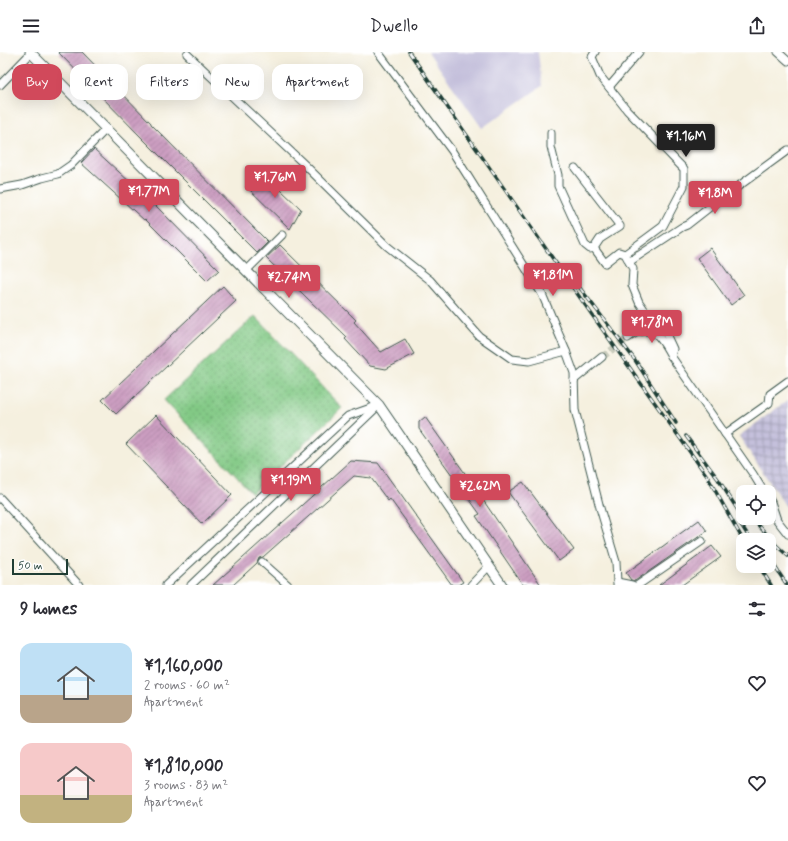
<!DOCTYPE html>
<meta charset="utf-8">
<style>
body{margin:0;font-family:Mynerve,sans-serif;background:#f2f2f3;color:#2b2b33;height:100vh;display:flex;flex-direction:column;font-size:15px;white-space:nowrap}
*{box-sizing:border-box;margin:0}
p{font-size:13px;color:#7c7c81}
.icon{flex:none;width:22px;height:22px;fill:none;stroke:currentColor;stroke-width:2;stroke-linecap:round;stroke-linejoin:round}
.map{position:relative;height:533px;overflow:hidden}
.panel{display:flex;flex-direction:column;background:#fff;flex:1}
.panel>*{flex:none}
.hud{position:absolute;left:12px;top:12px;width:400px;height:36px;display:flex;gap:8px}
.fabs{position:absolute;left:736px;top:433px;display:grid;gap:8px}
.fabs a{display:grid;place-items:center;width:40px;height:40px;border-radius:8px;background:#fff;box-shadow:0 4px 16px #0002;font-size:20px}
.scale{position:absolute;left:12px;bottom:10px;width:56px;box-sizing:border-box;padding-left:4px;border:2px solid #1f3d34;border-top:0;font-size:11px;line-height:14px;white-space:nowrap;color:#1f3d34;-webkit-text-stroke:3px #fff;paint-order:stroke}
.price{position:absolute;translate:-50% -34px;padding:0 9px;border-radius:4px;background:#d1495b;color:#fff;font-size:13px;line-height:26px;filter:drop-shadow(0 1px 2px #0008)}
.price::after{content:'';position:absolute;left:50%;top:24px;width:12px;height:9px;margin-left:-6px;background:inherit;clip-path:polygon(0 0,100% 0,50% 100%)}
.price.selected{background:#222;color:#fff}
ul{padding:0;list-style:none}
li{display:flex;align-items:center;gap:12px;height:100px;padding:0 20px}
li span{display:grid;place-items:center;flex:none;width:112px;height:80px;border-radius:12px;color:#555}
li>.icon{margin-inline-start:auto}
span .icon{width:48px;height:48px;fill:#fffc;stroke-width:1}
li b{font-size:17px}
h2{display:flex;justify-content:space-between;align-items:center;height:48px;padding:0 20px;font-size:17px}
.tag{padding:0 14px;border-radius:12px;background:#fff;box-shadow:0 4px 16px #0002;font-size:14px;line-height:36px}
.tag.selected{background:#d1495b;color:#fff}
header{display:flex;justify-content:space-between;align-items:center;height:52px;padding:0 20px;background:#fff;font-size:18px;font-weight:600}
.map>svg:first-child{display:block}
.industrial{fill:url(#industrial-grid)}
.railway{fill:#c4c0db}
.park{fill:url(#park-dots);stroke:#50835c}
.building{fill:url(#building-hatch)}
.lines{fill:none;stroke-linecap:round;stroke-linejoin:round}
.minor-tunnel{stroke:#caccbd;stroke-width:7;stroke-dasharray:7 3.5;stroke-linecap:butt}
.minor-casing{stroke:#3f584e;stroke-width:9}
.major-casing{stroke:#3f584e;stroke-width:11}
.minor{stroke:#fff;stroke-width:7}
.major{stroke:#fff;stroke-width:9}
.rail-casing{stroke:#1f3d34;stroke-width:3.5}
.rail{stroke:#fff;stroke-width:2;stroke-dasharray:6;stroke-linecap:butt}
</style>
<header><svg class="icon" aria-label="menu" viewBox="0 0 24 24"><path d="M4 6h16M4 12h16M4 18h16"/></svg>Dwello<svg class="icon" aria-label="share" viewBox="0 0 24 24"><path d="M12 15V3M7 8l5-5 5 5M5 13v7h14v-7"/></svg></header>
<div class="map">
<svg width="788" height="533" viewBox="0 0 788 533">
<defs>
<pattern id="industrial-grid" width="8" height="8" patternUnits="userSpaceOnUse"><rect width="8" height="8" fill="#c4c0db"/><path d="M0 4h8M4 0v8" fill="none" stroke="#9f9db2"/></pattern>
<pattern id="park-dots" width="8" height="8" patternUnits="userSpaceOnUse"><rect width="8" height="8" fill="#82c985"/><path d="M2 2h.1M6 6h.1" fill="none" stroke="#6aa46e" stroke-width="1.8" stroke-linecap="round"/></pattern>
<pattern id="building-hatch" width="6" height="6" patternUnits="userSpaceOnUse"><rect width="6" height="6" fill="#cc9ec1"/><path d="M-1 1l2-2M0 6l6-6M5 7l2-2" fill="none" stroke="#a5829e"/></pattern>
</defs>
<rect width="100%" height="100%" fill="#fff"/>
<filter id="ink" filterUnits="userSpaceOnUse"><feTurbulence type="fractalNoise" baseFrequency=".025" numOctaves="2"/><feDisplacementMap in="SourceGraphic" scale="8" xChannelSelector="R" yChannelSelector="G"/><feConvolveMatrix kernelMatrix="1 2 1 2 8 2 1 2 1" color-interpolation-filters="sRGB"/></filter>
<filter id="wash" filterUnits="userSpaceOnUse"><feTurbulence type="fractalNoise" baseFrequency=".012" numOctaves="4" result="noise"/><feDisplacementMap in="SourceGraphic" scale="16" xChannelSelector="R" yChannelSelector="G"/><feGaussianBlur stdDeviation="0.9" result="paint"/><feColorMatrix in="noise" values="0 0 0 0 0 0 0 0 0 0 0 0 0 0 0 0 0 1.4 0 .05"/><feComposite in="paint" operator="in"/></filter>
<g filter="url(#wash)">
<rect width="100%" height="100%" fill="#f5f0df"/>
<polygon class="industrial" points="788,348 788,458 739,384"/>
<polygon class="railway" points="428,0 538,0 542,34 482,76"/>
<polygon class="park" points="255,264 342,356 252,441 164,348"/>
<g id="blocks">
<g class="building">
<polygon points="58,0 82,0 151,71 151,72 268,190 257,201 139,83"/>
<polygon points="94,97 156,154 219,218 207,229 145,167 144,168 81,111"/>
<polygon points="261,119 301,157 290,177 246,134"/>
<polygon points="280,193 356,268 354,270 381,300 405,287 414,302 386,317 370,314 345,287 347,285 266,206"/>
<polygon points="710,196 744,243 731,253 697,206"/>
<polygon points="223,234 236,249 116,362 102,348"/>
<polygon points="156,363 232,443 202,472 126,392"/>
<polygon points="425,365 484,448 483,448 541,533 523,533 476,464 480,462 419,377 419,370"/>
<polygon points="351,409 378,411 463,530 458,533 452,533 390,447 388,449 371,426 354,424 263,505 259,506 257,511 233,533 213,533"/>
<polygon points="523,430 574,498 559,509 508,440"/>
<polygon points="699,468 707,479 635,529 631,528 626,521"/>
<polygon points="712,494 721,505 682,533 659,533"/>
</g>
</g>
</g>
<g filter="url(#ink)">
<use href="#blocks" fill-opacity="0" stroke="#3f584e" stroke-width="1"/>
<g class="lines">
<polyline class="minor-tunnel" points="602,305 628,286"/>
<defs>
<g id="minor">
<polyline points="378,0 452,99 542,242 566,299 574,321 575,358 600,456 616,510 617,530 617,533"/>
<polyline points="595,0 592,5 600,24 627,58 684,117 684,134 663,174 625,202"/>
<polyline points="778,0 788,9"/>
<polyline points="187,2 305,113 387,194 430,228 479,284 512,307 529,309 566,299"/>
<polyline points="0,33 31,1"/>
<polyline points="609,35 639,0"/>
<polyline points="551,81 551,95 558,123 558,134 585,193 590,197 594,196"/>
<polyline points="575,116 620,174 600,187 594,196 605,211 619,200 625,202 633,217 632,233 639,250 655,273 666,282 673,297 671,304 753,422 764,440"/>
<polyline points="0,137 22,133 42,126 58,122 71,113 106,77"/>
<polyline points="629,210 682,175 687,173 710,155 788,98"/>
<polyline points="246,219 282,183"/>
<path d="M628 286C637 279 650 275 659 285 664 291 668 298 671 304"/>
<polyline points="574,328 602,305"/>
<polyline points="725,382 769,351 770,342 788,329"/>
<polyline points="0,446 79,533"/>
<polyline points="769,447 771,450 777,468 788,482"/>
<polyline points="262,510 288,533"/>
<polyline points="617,530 632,533"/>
<polyline points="166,533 348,364 379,353"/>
<polyline points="191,533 377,355"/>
<polyline points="471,533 489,514"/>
<polyline points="638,533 702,489"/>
</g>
<polyline id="major" points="30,0 379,353 502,533"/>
</defs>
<use href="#minor" class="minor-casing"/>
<use href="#major" class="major-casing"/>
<use href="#minor" class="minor"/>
<use href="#major" class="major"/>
<defs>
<g id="rail">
<polyline points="409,0 590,260 707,424 743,488"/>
<polyline points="580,236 635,308 676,371"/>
<polyline points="686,384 718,427 743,466"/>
<polyline points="752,466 776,493 788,504"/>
<polyline points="740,471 751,488"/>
<polyline points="769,506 787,533"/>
<polyline points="759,514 771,533"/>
</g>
</defs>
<use href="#rail" class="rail-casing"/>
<use href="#rail" class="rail"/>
</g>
</g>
</svg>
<div class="fabs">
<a><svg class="icon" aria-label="locate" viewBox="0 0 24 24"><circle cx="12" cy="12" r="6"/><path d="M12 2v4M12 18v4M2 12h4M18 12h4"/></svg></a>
<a><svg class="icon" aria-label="layers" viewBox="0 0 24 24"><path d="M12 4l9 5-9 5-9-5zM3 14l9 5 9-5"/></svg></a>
</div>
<div class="scale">50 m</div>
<b class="price selected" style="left:686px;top:106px">¥1.16M</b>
<b class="price" style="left:275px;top:147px">¥1.76M</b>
<b class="price" style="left:149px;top:161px">¥1.77M</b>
<b class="price" style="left:715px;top:163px">¥1.8M</b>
<b class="price" style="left:553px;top:245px">¥1.81M</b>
<b class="price" style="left:289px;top:247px">¥2.74M</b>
<b class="price" style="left:652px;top:292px">¥1.78M</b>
<b class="price" style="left:291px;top:450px">¥1.19M</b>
<b class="price" style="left:480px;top:456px">¥2.62M</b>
<div class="hud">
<a class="tag selected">Buy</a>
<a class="tag">Rent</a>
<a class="tag">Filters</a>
<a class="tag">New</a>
<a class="tag">Apartment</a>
</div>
</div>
<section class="panel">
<h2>9 homes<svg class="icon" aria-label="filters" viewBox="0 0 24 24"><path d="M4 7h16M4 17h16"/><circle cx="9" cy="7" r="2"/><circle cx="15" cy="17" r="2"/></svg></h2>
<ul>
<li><span style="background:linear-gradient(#bfe0f5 65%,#b9a48a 0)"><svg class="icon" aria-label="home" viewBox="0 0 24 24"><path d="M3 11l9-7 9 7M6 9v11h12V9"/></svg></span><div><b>¥1,160,000</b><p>2 rooms · 60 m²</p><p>Apartment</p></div><svg class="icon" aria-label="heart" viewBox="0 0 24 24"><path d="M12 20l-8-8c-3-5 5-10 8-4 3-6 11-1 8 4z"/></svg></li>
<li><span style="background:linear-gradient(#f6c9c9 65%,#c2b280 0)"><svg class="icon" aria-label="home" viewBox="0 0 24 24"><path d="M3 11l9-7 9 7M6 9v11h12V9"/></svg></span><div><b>¥1,810,000</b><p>3 rooms · 83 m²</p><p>Apartment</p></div><svg class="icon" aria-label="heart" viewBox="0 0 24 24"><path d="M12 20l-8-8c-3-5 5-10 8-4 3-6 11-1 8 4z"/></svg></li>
</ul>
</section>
